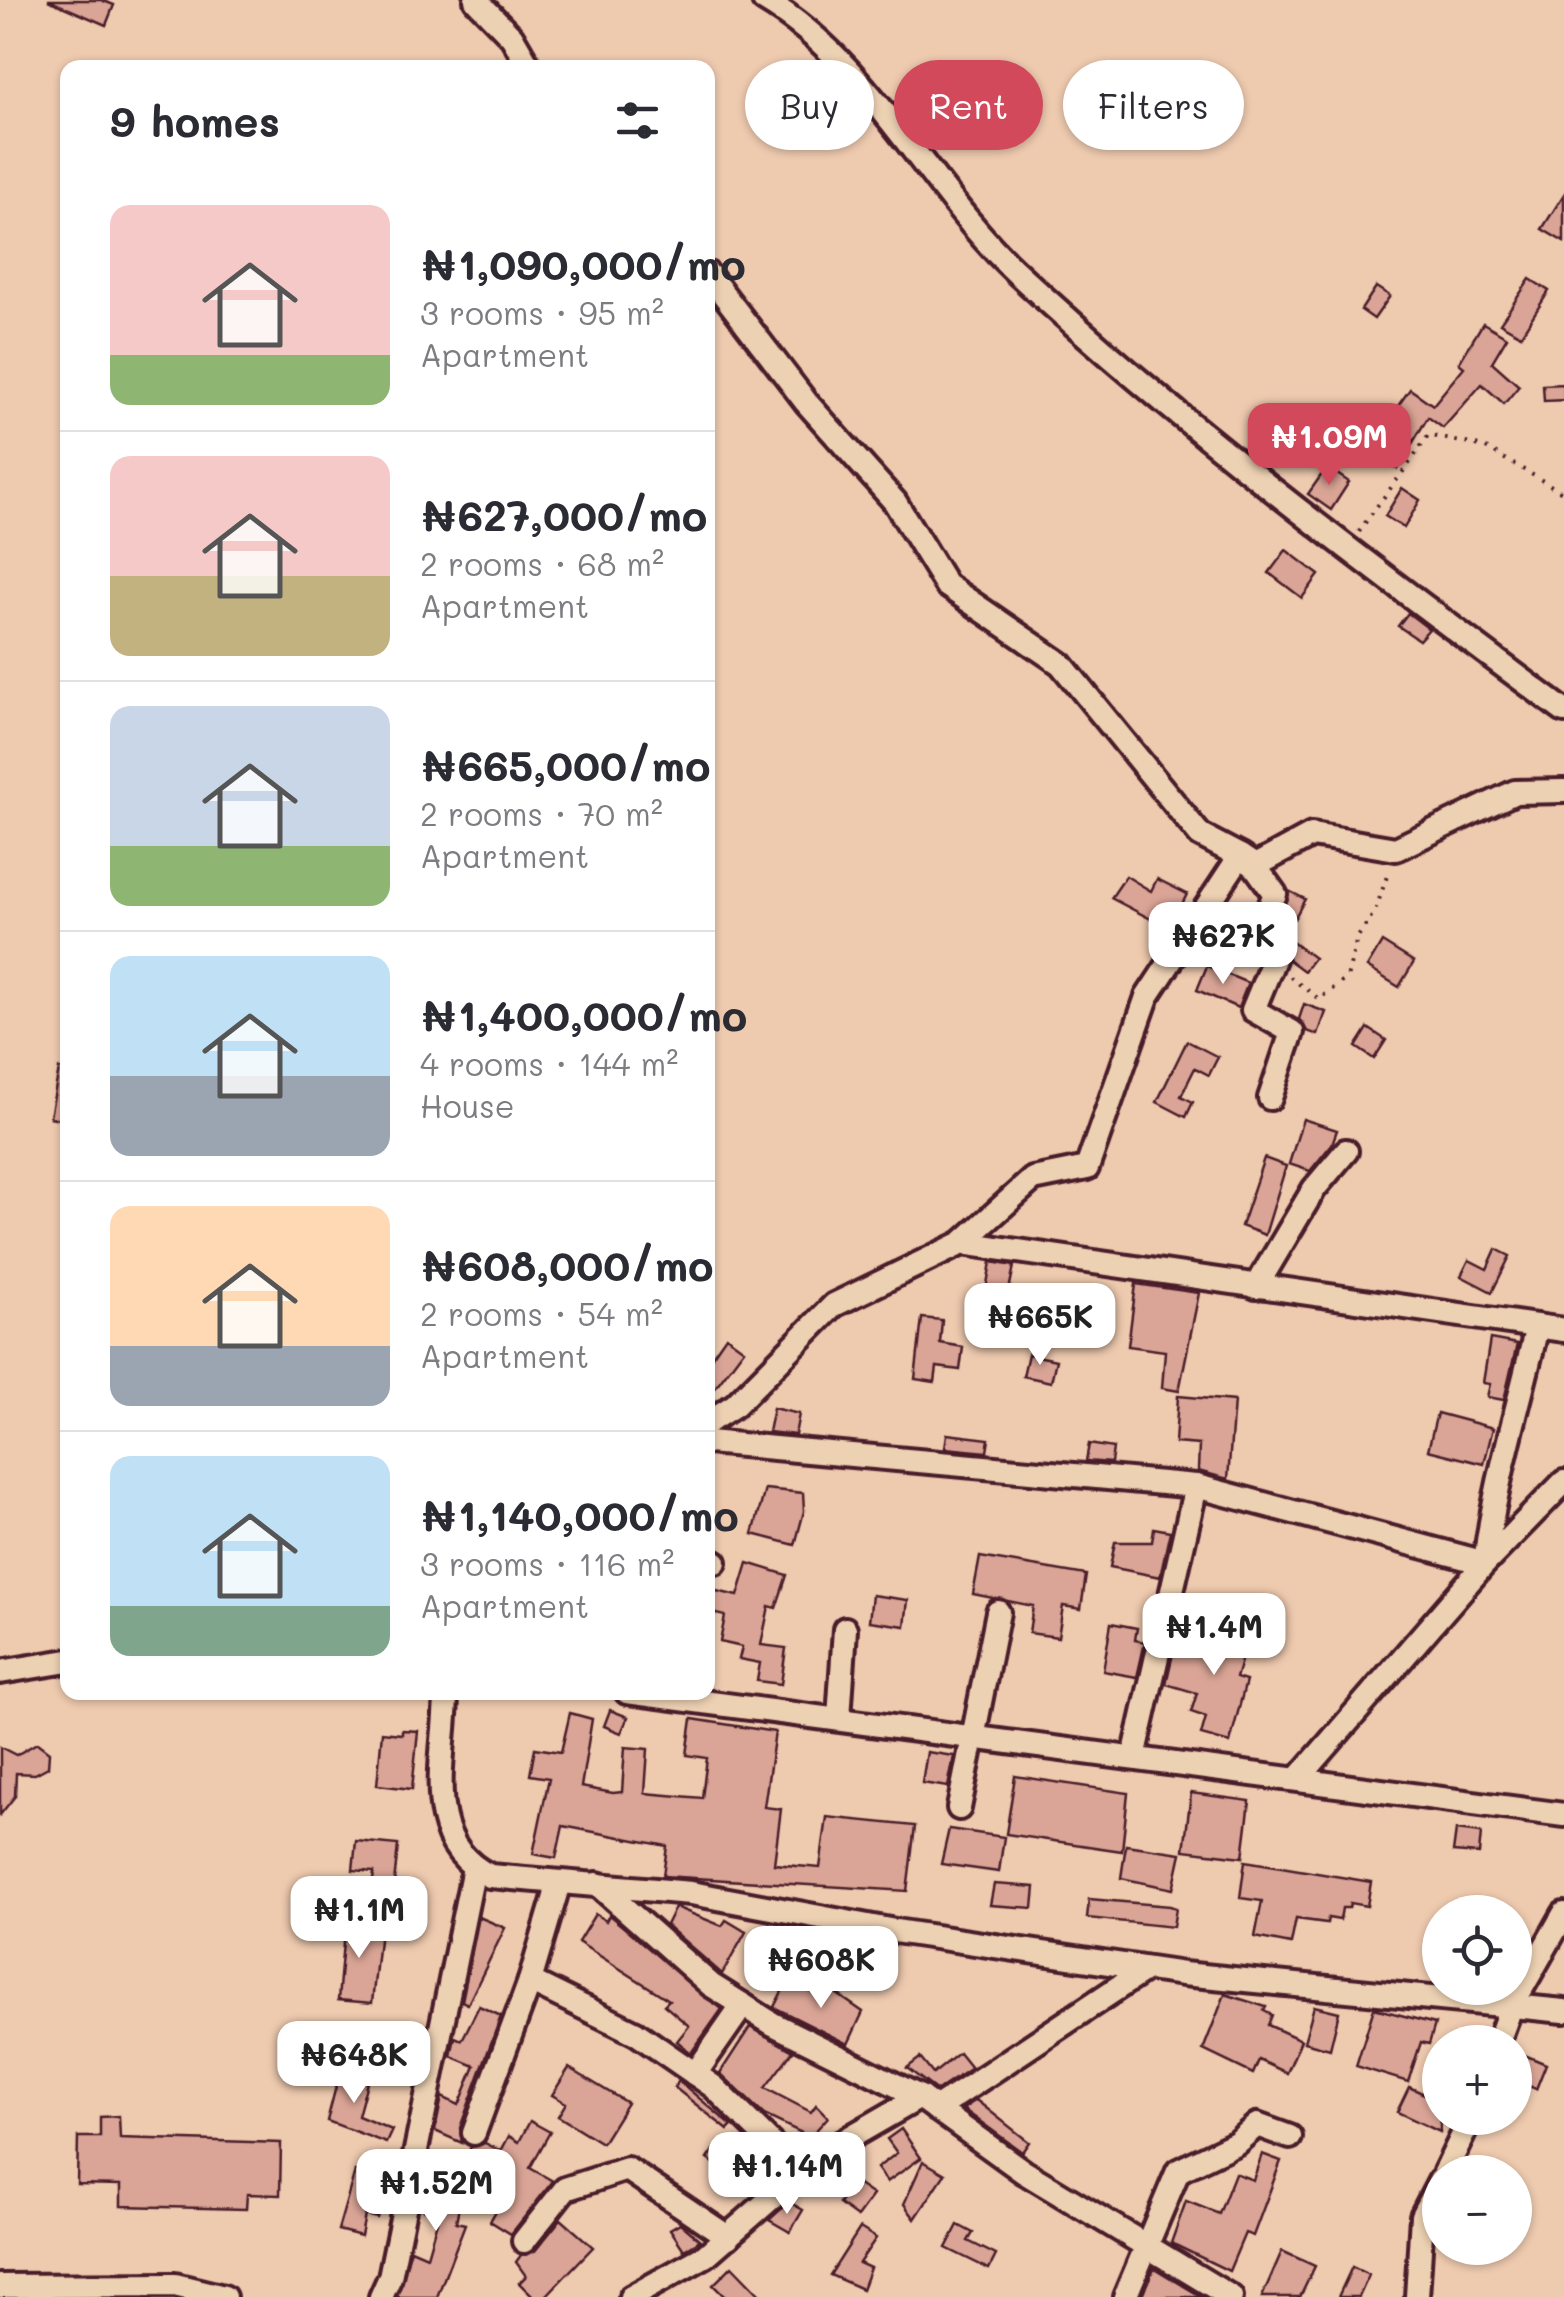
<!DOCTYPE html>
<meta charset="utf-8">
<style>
body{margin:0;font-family:Mali,sans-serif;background:#f2f2f3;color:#2b2b33;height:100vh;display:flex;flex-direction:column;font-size:38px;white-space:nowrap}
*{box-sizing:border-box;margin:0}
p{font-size:32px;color:#7c7c81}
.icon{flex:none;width:55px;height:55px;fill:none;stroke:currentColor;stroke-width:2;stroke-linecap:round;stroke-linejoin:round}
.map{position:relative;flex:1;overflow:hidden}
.drawer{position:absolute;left:60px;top:60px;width:655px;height:1640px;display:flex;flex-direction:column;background:#fff;border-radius:20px;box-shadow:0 2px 8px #0004}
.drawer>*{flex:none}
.banner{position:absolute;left:745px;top:60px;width:668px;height:90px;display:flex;gap:20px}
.tools{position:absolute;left:1422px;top:1895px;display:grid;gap:20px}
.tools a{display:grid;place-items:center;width:110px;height:110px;border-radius:50%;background:#fff;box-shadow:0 2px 8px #0004;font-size:50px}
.price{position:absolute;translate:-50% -85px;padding:0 22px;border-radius:20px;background:#fff;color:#222;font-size:32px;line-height:65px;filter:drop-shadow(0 2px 5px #0008)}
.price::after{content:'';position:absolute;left:50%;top:60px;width:30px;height:22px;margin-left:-15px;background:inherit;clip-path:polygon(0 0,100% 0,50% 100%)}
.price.current{background:#d1495b;color:#fff}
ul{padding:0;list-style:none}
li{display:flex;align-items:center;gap:30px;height:250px;padding:0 50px}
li+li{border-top:2px solid #e1e1e2}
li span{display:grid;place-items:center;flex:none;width:280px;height:200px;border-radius:20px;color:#555}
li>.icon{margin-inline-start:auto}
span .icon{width:120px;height:120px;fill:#fffc;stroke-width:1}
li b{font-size:42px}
h2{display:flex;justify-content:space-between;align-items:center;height:120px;padding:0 50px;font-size:42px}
.pill{padding:0 35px;border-radius:45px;background:#fff;box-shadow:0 2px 8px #0004;font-size:35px;line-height:90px}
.pill.current{background:#d1495b;color:#fff}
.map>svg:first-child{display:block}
.building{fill:#daa596;stroke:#4a1f2b;stroke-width:2.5}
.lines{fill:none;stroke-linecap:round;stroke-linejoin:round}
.minor-casing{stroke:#4a1f2b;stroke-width:30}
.path{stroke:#4a1f2b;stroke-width:4;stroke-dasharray:2.5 8;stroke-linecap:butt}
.minor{stroke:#edd1b3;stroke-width:22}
</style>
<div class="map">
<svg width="1564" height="2297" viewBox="0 0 1564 2297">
<rect width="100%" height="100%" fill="#eecaaf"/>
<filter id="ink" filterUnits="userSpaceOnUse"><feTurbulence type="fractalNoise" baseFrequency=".01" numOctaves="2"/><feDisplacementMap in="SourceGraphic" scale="20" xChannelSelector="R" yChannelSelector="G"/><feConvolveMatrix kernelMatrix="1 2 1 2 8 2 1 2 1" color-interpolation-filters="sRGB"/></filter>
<g filter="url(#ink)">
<g class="building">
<polygon points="48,0 101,0 114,5 106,25"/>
<polygon points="1564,194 1564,242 1542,229"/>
<polygon points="1530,279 1549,291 1521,335 1500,323"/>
<polygon points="1376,287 1390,296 1374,319 1361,310"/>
<polygon points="1483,323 1507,337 1492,362 1519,386 1504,404 1482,384 1443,428 1428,417 1397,469 1380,459 1397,431 1385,424 1410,389 1433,405 1464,367 1459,363"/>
<polygon points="1564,384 1564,400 1544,401 1543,385"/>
<polygon points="1327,467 1349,482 1331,510 1308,494"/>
<polygon points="1402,488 1420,500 1404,528 1385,516"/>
<polygon points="1286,550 1319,575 1302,598 1269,573"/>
<polygon points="1408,613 1429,629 1419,640 1398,626"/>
<polygon points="1126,876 1151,891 1157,879 1187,894 1170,929 1111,898"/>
<polygon points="1289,891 1305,899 1294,919 1283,913"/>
<polygon points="1292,942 1314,958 1304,971 1289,960 1286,950"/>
<polygon points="1382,942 1414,962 1399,987 1367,967"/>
<polygon points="1207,966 1248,983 1238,1008 1197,990"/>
<polygon points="1304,1004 1326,1012 1318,1035 1307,1031 1299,1019"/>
<polygon points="1368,1028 1386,1040 1374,1059 1356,1047"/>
<polygon points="1187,1041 1218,1057 1209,1075 1195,1068 1181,1096 1193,1102 1186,1117 1157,1102"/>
<polygon points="59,1069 68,1070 68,1121 50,1117"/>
<polygon points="1303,1119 1337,1130 1332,1144 1310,1171 1289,1164"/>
<polygon points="1264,1158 1286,1166 1265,1235 1241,1226"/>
<polygon points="1496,1249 1510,1256 1492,1292 1461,1276 1469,1260 1487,1269"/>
<polygon points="991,1262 1014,1266 1002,1324 984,1319 982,1312"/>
<polygon points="1136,1284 1199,1293 1179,1391 1162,1388 1165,1351 1128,1346"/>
<polygon points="922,1318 942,1320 940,1343 963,1347 960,1370 937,1367 935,1382 915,1379"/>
<polygon points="726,1336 744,1349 708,1397 708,1362"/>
<polygon points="1490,1339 1517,1344 1504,1400 1487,1397 1490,1384 1483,1383"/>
<polygon points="1028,1354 1056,1360 1051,1382 1023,1376"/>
<polygon points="1178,1396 1234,1401 1228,1479 1198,1471 1199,1445 1175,1443"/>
<polygon points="773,1408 799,1414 795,1435 768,1432"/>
<polygon points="1437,1413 1493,1428 1484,1464 1428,1450"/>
<polygon points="947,1434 989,1439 987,1452 945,1448"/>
<polygon points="1089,1444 1113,1448 1111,1463 1086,1461"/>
<polygon points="765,1489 803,1493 804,1511 795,1545 753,1534"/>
<polygon points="1154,1528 1170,1531 1160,1577 1110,1567 1115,1542 1152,1542"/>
<polygon points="980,1557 1086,1575 1081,1609 1063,1606 1058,1637 1029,1633 1033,1606 973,1594"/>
<polygon points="748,1563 787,1575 776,1608 769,1606 761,1645 786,1648 781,1684 757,1681 760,1663 739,1659 742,1647 720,1642 725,1616 708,1612 708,1589 738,1596"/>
<polygon points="872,1595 908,1600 905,1626 869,1621"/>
<polygon points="1220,1615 1237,1620 1235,1627 1250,1631 1236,1678 1246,1681 1230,1743 1201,1735 1206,1717 1191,1712 1197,1693 1166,1684 1175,1645 1203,1653 1209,1631 1215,1633"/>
<polygon points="1111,1623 1137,1628 1135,1640 1145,1642 1137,1677 1103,1671"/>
<polygon points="610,1710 628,1717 621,1733 604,1726"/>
<polygon points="570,1713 592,1719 581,1787 613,1793 622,1792 625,1747 648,1749 645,1793 702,1798 707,1758 687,1755 692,1719 775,1732 764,1807 781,1809 774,1864 820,1868 827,1817 915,1826 907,1891 663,1876 667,1846 563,1826 556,1858 533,1854 549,1778 530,1775 535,1748 561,1752"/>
<polygon points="402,1730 418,1731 412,1789 377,1785 382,1732 402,1734"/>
<polygon points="37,1743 49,1752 48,1767 35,1774 16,1773 15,1796 0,1815 0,1747 16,1755"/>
<polygon points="927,1752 954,1756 948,1787 922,1783"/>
<polygon points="1015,1776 1128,1793 1122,1851 1006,1834"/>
<polygon points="1191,1793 1250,1801 1243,1857 1184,1850"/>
<polygon points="949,1829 1004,1837 999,1872 941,1864"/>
<polygon points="1456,1830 1481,1833 1479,1854 1453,1852"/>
<polygon points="356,1841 398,1845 393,1894 415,1897 411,1924 368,1918 374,1872 353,1870"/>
<polygon points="1126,1845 1181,1853 1173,1889 1121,1878"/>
<polygon points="1245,1861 1371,1882 1367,1906 1350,1903 1349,1908 1342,1908 1340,1920 1328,1918 1327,1923 1296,1919 1291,1944 1255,1937 1262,1901 1240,1898"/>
<polygon points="994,1884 1035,1887 1033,1908 990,1905"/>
<polygon points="1089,1899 1170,1906 1176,1908 1173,1927 1087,1918"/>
<polygon points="675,1907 722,1926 726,1920 746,1932 722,1974 666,1925"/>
<polygon points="595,1914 606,1921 609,1915 722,2009 691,2053 677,2041 689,2026 664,2005 669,2000 578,1942"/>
<polygon points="479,1917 505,1928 468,2004 462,2001"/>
<polygon points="345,1919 381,1922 372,2003 338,2000"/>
<polygon points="788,1980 820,1997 827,1987 863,2012 848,2044 774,2007"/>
<polygon points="1225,1994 1266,2007 1264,2011 1272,2015 1268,2025 1301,2040 1287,2073 1259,2060 1253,2074 1203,2050"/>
<polygon points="479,2006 501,2016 460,2128 462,2143 435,2131 442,2097 459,2105 475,2066 451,2056 455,2037 462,2040"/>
<polygon points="1314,2006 1339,2012 1330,2049 1304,2042"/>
<polygon points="1374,2008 1435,2024 1429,2044 1421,2042 1408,2082 1356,2066"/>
<polygon points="750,2027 793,2051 765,2088 811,2112 816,2105 828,2117 810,2137 764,2115 720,2073"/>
<polygon points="378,2039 402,2045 394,2077 370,2071"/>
<polygon points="1515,2051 1546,2064 1536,2089 1515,2080"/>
<polygon points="959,2053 971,2068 937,2091 907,2068 920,2058 933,2074"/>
<polygon points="341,2067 369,2075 358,2116 392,2130 386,2143 327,2121"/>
<polygon points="569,2068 627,2103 602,2143 558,2116 566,2103 552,2095"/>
<polygon points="679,2081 732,2126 728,2130 674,2087"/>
<polygon points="1409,2087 1440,2101 1440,2132 1397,2112"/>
<polygon points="976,2100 1029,2142 1022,2152 963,2109"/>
<polygon points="119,2116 120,2138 281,2143 280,2195 247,2194 246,2209 121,2206 121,2185 77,2184 78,2137 100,2137 100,2117"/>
<polygon points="530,2121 550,2132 530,2168 553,2181 511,2234 490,2221 507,2192 460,2168 471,2147 485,2143 501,2151 509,2136 519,2142"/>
<polygon points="901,2129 921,2158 887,2182 877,2168 897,2153 887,2139"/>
<polygon points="719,2143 747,2162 744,2166 765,2184 754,2193 708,2159"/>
<polygon points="1262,2154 1281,2161 1253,2236 1245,2233 1229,2271 1171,2243 1186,2201 1219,2214 1235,2173 1253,2180"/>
<polygon points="923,2161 945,2174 915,2219 904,2204"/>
<polygon points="429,2163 465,2175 456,2222 465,2224 437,2297 397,2297 411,2249 427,2256 439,2214 419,2208"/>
<polygon points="355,2171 394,2182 388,2213 379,2211 377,2218 365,2215 361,2236 338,2230"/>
<polygon points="854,2182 873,2195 857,2217 839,2204"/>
<polygon points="789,2202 803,2210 790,2232 769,2220"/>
<polygon points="561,2219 593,2247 545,2297 533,2297 519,2283 526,2276 516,2262 521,2255 535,2251"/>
<polygon points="680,2223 700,2240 684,2250 670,2229"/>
<polygon points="958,2225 973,2233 968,2241 996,2255 989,2269 946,2248"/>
<polygon points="860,2228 876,2238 859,2263 870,2268 862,2289 830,2275"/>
<polygon points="1282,2251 1315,2266 1300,2297 1262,2297"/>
<polygon points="732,2266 762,2297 725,2297 713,2285"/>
<polygon points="1352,2267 1369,2275 1359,2297 1338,2297"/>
<polygon points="1154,2268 1202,2297 1141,2297"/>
</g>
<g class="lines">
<defs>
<g id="minor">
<polyline points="476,0 512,37 530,68"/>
<path d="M764 0C871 63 927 188 1015 271 1187 431 1376 571 1564 711"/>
<polyline points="708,274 806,402 895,502 946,585 1061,664 1200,835 1240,856 1147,997 1087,1168 1033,1179 962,1243 834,1305 735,1405 708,1422"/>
<polyline points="1240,856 1255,866 1312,835 1396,849 1515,792 1564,791"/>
<polyline points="1255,866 1275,894 1257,936 1274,959 1253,1010 1292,1032 1270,1098"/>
<polyline points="962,1243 1564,1330"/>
<polyline points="1256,1287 1314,1189 1346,1151"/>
<polyline points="708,1442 1196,1486 1134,1757"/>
<path d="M1196 1486 1485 1563C1495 1480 1519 1407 1537 1326"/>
<polyline points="708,1558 715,1562"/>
<polyline points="0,1672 68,1661"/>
<path d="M446 1692C446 1758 418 1841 490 1876L691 1893 895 1931 1183 1974 1564 2011"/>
<polyline points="627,1692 1564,1815"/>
<polyline points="839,1718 845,1629"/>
<polyline points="1298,1779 1485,1563 1564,1482"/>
<polyline points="959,1808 998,1612"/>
<polyline points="559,1883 530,1981 636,2033 714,2087 799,2171"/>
<polyline points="597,1884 711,1985 773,2024 920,2097 1024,2172 1231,2297"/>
<polyline points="1498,2042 1511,2007 1564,1914"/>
<polyline points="695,2074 743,2005"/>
<polyline points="936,2109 1146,1969"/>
<polyline points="474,2133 530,1981"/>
<polyline points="1445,2172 1471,2118"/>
<polyline points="524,2241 565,2189 627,2169 728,2237"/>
<polyline points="0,2286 175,2285 224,2297"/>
<polyline points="381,2297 390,2277 474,1868"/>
<polyline points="631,2297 705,2256 823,2153 920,2097"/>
<polyline points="1125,2297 1178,2171 1236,2143 1257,2125 1290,2137"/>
<polyline points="1417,2297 1422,2216 1440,2181"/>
</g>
</defs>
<use href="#minor" class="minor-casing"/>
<g class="path">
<path d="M1359 532C1381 498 1407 470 1428 435L1484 447 1564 493"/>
<polyline points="1290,977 1319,999 1347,978 1357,938 1375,912 1389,870"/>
</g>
<use href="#minor" class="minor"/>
</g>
</g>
</svg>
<div class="tools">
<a><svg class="icon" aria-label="locate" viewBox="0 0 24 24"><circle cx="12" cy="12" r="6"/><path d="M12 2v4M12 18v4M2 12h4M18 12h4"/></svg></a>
<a>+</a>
<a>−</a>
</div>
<b class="price current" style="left:1329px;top:488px">₦1.09M</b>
<b class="price" style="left:1223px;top:987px">₦627K</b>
<b class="price" style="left:1040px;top:1368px">₦665K</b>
<b class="price" style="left:1214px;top:1678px">₦1.4M</b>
<b class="price" style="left:359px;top:1961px">₦1.1M</b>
<b class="price" style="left:821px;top:2011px">₦608K</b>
<b class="price" style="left:354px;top:2106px">₦648K</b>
<b class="price" style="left:787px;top:2217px">₦1.14M</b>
<b class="price" style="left:436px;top:2234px">₦1.52M</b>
<div class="banner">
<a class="pill">Buy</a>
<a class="pill current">Rent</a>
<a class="pill">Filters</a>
</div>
<section class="drawer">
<h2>9 homes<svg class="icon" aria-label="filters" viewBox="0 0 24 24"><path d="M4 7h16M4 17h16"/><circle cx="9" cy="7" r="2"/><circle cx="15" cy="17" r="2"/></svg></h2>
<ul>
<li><span style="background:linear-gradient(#f6c9c9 75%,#8fb573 0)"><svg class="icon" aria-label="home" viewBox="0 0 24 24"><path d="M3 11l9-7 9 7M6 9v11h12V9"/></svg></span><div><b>₦1,090,000/mo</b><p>3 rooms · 95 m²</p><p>Apartment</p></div></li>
<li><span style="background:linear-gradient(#f6c9c9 60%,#c2b280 0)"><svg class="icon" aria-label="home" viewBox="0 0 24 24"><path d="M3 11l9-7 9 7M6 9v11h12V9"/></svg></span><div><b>₦627,000/mo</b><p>2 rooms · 68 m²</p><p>Apartment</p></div></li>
<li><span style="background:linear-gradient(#c9d6e8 70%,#8fb573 0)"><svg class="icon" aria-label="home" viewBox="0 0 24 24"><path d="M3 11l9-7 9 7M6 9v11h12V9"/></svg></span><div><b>₦665,000/mo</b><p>2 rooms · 70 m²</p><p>Apartment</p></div></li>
<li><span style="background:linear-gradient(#bfe0f5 60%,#9aa5b1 0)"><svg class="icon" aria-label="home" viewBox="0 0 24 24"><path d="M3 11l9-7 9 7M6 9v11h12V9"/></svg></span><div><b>₦1,400,000/mo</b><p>4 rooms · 144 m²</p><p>House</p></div></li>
<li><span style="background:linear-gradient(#ffd9b3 70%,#9aa5b1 0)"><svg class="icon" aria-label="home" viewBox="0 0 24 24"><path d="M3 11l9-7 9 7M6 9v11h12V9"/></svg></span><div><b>₦608,000/mo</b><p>2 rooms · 54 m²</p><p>Apartment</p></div></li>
<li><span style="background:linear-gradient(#bfe0f5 75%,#7fa58c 0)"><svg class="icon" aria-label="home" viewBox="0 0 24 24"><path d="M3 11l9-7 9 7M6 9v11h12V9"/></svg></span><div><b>₦1,140,000/mo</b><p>3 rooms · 116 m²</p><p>Apartment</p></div></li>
</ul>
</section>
</div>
